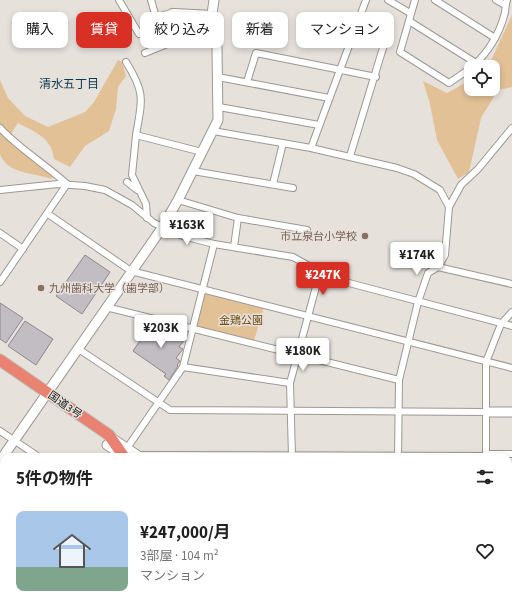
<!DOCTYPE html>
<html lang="ja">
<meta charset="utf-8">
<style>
body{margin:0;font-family:"Source Sans 3","Noto Sans JP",sans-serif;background:#f2f2f2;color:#222;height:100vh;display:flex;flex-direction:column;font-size:15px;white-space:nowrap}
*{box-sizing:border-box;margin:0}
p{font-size:13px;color:#767676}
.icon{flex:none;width:22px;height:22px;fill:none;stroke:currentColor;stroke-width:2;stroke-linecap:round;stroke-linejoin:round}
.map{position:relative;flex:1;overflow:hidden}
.details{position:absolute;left:0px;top:453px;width:512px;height:156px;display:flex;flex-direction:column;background:#fff;border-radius:12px 12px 0 0;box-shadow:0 2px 6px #0003}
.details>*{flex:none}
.guide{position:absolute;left:12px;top:12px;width:488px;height:36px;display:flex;gap:8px}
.fabs{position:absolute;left:464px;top:60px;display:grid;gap:8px}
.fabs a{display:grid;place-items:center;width:36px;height:36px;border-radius:8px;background:#fff;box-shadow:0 2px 6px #0003;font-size:20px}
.price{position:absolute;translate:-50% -34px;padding:0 9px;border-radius:4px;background:#fff;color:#222;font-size:13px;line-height:26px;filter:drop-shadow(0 1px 2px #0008)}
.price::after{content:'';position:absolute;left:50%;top:24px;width:12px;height:9px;margin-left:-6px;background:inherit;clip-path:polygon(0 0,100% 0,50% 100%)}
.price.current{background:#d93025;color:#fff}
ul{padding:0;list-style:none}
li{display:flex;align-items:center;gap:12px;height:100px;padding:0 16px}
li+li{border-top:1px solid #e0e0e0}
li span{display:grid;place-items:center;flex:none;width:112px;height:80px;border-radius:8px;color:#555}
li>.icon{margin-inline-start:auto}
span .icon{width:48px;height:48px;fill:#fffc;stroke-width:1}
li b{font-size:17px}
h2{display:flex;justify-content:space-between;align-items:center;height:48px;padding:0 16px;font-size:17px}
.pill{padding:0 14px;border-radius:8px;background:#fff;box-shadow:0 2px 6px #0003;font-size:14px;line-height:36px}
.pill.current{background:#d93025;color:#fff}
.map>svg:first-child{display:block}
.green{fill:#e3c197}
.building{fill:#c2bdc2;stroke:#8d888d}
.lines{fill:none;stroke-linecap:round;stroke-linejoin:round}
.street-casing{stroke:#9d9893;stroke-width:8}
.secondary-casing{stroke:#9d9893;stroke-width:11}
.highway-casing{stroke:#bfbfbe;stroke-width:13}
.street{stroke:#fff;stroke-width:6}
.secondary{stroke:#fff;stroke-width:9}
.highway{stroke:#ea8272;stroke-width:11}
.education-dot{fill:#8d6e63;stroke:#e6e1db;stroke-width:1.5}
.labels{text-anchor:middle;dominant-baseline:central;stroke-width:3;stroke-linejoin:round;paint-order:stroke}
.education-label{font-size:11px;fill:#785e54;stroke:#e6e1db;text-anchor:end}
.park-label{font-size:11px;fill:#724c13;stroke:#e6e1db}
.street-label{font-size:11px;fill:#1a1916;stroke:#e6e1db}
.neighbourhood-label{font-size:12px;fill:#0b384d;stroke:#e6e1db}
</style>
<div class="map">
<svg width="512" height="609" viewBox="0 0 512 609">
<rect width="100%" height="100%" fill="#e6e1db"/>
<g class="green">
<polygon points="512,15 512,87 498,90 481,118 469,172 458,179 437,140 430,104 423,81 447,93 471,80 471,89 493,89 493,67 488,67"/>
<path d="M118 60 122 62 126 76 118 87 116 109 109 131 85 146 70 167 54 159C52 138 35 132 18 123L7 140 54 176 51 179C33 172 8 175 0 154V80L8 98 25 116 48 127 85 112 94 102Z"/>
<polygon points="205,293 264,307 254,341 196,327"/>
<polygon points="508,545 512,545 512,609 404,609 404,605 508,605"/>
</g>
<g class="building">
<polygon points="85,255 110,272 82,314 56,296"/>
<polygon points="0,303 23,318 6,343 0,339"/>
<polygon points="25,321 53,339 36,365 8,346"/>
<polygon points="152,323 164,331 167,326 185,339 179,347 183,349 176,358 180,361 177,365 178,366 169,380 164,376 166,374 133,351"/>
<polygon points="256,605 254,609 144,609 144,606"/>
<polygon points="310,605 317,605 320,608 324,605 327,609 310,609 308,606"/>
</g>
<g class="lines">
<defs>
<g id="street">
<polyline points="119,0 139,34 155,26 156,17 151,0"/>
<polyline points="388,0 410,13"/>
<polyline points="415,0 400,52 449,83 471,68"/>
<polyline points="435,0 495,38"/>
<polyline points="496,0 505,5"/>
<polyline points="156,17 175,12 212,14"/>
<polyline points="409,21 476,63"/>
<polyline points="145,53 177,40 176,22 172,12"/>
<path d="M126 62C146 94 142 100 136 135L202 152"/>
<path d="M474 65C488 52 499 34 504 16 506 11 505 5 507 0"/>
<polyline points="218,77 329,98"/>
<polyline points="247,82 256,53 376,77"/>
<polyline points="219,107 319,125"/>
<path d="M0 128C20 149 46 165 67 184"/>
<polyline points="213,131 311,148 397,168 414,174 440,190 449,207"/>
<polyline points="136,135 132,175 146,204 147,218"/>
<polyline points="311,148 366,0"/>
<polyline points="350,156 390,25"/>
<polyline points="193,171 293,188"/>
<polyline points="127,182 137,190"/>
<polyline points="273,184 283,143"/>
<polyline points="0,190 58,184 85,186 105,190 132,205 154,223 183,236 214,244 293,257 320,272 349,283 512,326"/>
<polyline points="178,200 238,218 307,230"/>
<polyline points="48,214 131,271 512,368"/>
<polyline points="0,233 23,249"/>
<polyline points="234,247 238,218"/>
<polyline points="438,267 512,284"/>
<polyline points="0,282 67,184"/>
<polyline points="106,307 399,380"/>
<polyline points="77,348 170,410 487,412"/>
<polyline points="183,367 290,383"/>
<polyline points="0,431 39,457"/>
<polyline points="125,451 183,367 214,244"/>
<polyline points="486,454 512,454"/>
<polyline points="123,455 486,456"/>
<polyline points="292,457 290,383 320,272"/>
<polyline points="398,457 399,380 418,302 428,273 438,267 445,255 449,207 461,185 478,169 512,128"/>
<polyline points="486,457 486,362 501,324 512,312"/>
<polyline points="0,487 4,486"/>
<polyline points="4,572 4,600"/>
<polyline points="4,605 4,609"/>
<polyline points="296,609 302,605"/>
</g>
<g id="secondary">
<polyline points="487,412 512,412"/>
<polyline points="113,439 140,457"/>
<polyline points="107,445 119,453"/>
<polyline points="0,461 162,228 178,200 218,120 217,48 212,14 214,0"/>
<polyline points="508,530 512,530"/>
<polyline points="0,536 4,536"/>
<polyline points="508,538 512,538"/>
</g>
<g id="highway">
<polyline points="0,360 109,435 124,457"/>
<polyline points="139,609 139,605"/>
</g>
</defs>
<use href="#street" class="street-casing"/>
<use href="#secondary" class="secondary-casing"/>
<use href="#highway" class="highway-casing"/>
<use href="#street" class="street"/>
<use href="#secondary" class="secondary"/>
<use href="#highway" class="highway"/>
</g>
<g class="education-dot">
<circle cx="365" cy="236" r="4"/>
<circle cx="41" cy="288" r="4"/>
</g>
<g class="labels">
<g class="education-label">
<text x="357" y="236">市立泉台小学校</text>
<text x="49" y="288" text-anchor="start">九州歯科大学（歯学部）</text>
</g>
<g class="park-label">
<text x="241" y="320">金鶏公園</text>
</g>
<g class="street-label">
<text transform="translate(65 405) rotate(35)">国道3号</text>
</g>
<g class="neighbourhood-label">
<text x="69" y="84">清水五丁目</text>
</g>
</g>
</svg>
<div class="fabs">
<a><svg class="icon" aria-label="locate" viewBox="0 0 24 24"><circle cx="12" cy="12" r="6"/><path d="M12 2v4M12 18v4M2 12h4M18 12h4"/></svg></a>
</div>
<b class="price" style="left:187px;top:246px">¥163K</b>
<b class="price" style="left:417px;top:276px">¥174K</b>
<b class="price current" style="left:323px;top:296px">¥247K</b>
<b class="price" style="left:161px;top:349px">¥203K</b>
<b class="price" style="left:303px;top:372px">¥180K</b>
<div class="guide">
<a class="pill">購入</a>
<a class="pill current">賃貸</a>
<a class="pill">絞り込み</a>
<a class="pill">新着</a>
<a class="pill">マンション</a>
</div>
<section class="details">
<h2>5件の物件<svg class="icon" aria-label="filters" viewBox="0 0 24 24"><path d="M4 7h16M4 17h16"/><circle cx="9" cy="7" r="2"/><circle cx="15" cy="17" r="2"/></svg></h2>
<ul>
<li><span style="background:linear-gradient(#a9c7e8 70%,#7fa58c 0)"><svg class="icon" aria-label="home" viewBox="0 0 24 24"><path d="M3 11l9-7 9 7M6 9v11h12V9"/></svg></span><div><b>¥247,000/月</b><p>3部屋 · 104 m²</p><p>マンション</p></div><svg class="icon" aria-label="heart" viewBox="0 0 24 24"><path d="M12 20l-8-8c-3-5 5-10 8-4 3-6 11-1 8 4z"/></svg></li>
</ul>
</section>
</div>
